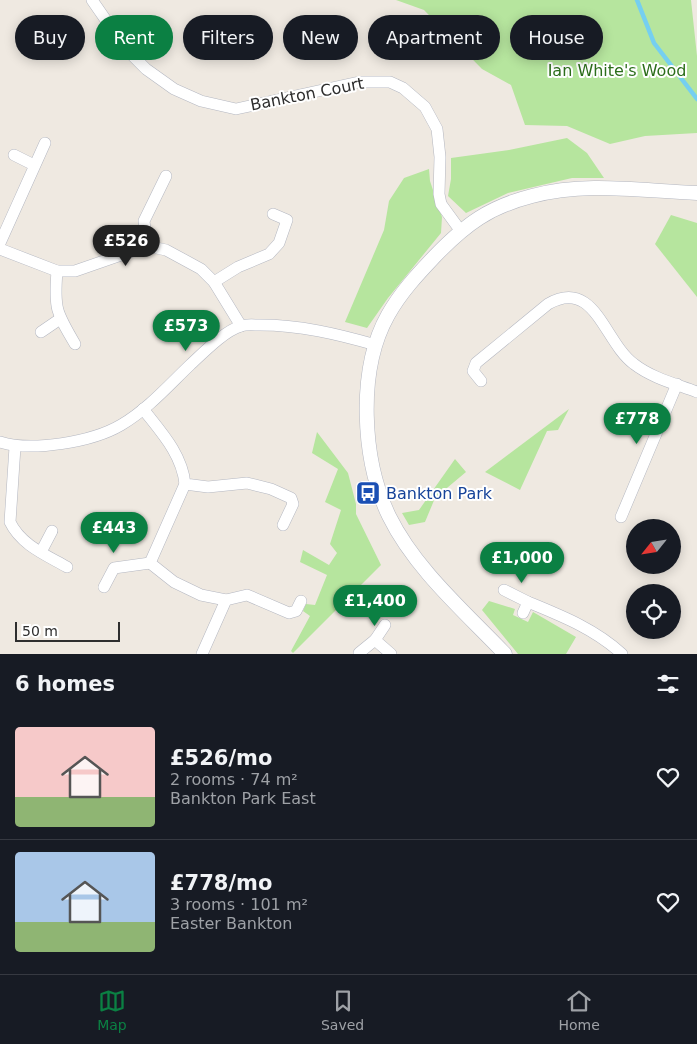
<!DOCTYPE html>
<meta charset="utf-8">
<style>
body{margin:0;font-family:"DejaVu Sans",sans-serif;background:#20242c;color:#f1f3f6;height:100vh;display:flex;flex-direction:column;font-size:19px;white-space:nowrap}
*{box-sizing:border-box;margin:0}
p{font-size:16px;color:#9ea1a6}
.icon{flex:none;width:28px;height:28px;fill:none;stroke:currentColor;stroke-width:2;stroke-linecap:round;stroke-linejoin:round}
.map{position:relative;height:654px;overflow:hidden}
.drawer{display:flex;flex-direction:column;background:#171b24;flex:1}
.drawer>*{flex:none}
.hud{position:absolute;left:15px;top:15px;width:668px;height:45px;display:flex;gap:10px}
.needle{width:32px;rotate:240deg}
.buttons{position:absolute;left:626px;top:519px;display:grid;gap:10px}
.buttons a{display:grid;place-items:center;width:55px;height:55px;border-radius:50%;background:#171b24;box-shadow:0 2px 12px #0003;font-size:25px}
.scale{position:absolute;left:15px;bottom:12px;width:105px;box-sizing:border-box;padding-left:5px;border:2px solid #2e2e2e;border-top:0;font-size:14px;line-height:18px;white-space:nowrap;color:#2e2e2e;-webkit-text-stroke:4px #fff;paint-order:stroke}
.price{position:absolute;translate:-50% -42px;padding:0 11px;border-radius:18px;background:#0b8043;color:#fff;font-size:16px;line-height:32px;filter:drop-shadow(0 1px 2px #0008)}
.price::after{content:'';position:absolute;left:50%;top:30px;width:15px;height:11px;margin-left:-8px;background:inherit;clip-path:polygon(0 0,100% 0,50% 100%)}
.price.on{background:#222;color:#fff}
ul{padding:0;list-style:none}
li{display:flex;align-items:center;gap:15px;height:125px;padding:0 15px}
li+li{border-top:1px solid #363941}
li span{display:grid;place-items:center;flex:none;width:140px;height:100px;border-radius:5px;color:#555}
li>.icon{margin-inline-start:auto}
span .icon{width:60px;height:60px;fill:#fffc;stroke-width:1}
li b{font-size:21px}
h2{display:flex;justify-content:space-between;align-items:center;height:60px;padding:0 15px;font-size:21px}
.tag{padding:0 18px;border-radius:22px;background:#171b24;box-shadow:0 2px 12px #0003;font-size:18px;line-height:45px}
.tag.on{background:#0b8043;color:#fff}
.tabs{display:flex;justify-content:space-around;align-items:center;height:70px;border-top:1px solid #363941;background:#171b24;font-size:14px;color:#9ea1a6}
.tabs a{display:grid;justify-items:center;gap:2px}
.tabs .on{color:#0b8043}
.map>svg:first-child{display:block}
.green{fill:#b6e59e}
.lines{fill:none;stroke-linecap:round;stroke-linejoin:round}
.stream{stroke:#75cff0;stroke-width:4.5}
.minor-casing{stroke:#b4b7c1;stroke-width:12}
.tertiary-casing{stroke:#b4b7c1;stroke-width:15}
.minor{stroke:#fff;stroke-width:11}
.tertiary{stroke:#fff;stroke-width:14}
.labels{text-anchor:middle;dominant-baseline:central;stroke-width:4;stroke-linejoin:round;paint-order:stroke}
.park-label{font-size:16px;fill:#2c6e1b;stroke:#fff}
.street-label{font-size:16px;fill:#2e2e2e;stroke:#fff}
.transit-label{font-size:16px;fill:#164399;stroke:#fff;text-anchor:start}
</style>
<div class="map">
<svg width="697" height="654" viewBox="0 0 697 654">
<rect width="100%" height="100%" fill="#efe9e1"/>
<g class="green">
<polygon points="396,0 691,0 697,56 697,133 645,136 610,144 567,126 525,125 511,85 482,69 424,10"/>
<polygon points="567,138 587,153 604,178 572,178 508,193 466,213 448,196 451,179 451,158 509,150"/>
<polygon points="429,169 430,181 442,217 441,233 388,298 367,328 345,322 384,230 389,201 404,178"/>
<polygon points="671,215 697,223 697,297 655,244"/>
<polygon points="569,409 558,430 547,431 520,490 485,472"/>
<polygon points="317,432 348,473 356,504 356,514 381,565 293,653 291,651 310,616 303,611 306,604 315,605 327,575 300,562 303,550 329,565 337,553 330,544 341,510 325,502 338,469 312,453"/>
<polygon points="455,459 466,472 435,498 425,522 409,525 402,513 419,510"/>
<polygon points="489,601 515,609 513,615 528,622 533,612 576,637 566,654 518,654 482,610"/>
</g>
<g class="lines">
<polyline class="stream" points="637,0 654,43 697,99"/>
<defs>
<g id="minor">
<polyline points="92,0 126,49 146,69 174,89 201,101 236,109 359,82 390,82 403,88 425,107 437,129 440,157 439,194 441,204 460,230"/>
<polyline points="14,155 34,165"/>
<polyline points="0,243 45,143"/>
<polyline points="147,246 144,221 166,176"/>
<polyline points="0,249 57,271 75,271 147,246 166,250 201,269 214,282 241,326"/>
<path d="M57 271C54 308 56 312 75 344"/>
<polyline points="214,282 238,267 269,254 279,243 287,220 273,214"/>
<polyline points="41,332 60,319"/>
<path d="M481 381 473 371 476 363 548 304C595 277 604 342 634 364 652 378 676 384 697 392"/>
<path d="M143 409C161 432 182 454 185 484L208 487 247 483 271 489 291 498 293 504 283 525"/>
<path d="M0 442C32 452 92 442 121 425 147 410 169 385 190 365 203 353 224 331 241 326 246 324 254 325 260 325 300 325 337 334 376 345"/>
<path d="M15 447 10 522C21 545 46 555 67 567"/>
<polyline points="185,484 150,563 174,582 201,595 226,600 247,595 289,613 296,611 301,601"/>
<polyline points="621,517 677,384"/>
<polyline points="41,552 52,531"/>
<polyline points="104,587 114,568 150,563"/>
<polyline points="504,590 528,602"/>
<path d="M523 613 528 602C562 616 595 629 622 654"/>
<polyline points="375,640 385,625"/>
<polyline points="359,653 375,640 391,654"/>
<polyline points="202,654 226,600"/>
</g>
<path id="tertiary" d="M505 654C465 612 415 569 389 516 362 460 357 370 388 315 401 292 417 275 435 256 466 224 489 207 532 196 586 181 642 191 697 193"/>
</defs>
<use href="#minor" class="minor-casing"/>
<use href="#tertiary" class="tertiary-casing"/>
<use href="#minor" class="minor"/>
<use href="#tertiary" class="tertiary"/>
</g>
<defs>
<symbol id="bus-square" viewBox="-11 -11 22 22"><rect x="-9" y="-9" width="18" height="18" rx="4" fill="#1a4fb4" stroke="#fff"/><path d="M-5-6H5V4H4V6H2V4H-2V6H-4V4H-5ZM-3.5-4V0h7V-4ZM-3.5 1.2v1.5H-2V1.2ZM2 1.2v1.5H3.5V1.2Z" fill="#fff"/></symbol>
</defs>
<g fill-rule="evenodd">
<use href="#bus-square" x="354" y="479" width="28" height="28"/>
</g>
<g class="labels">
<g class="park-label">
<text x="617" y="70">Ian White's Wood</text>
</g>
<g class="street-label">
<text transform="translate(307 94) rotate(-11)">Bankton Court</text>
</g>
<g class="transit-label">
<text x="386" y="493">Bankton Park</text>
</g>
</g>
</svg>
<div class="buttons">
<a><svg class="needle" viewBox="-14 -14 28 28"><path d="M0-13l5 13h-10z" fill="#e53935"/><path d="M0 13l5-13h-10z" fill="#9ea1a6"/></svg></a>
<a><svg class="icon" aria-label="locate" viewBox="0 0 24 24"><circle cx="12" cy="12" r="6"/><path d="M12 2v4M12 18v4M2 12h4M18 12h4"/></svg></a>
</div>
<div class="scale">50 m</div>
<b class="price on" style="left:126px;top:267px">£526</b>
<b class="price" style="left:186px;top:352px">£573</b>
<b class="price" style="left:637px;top:445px">£778</b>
<b class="price" style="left:114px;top:554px">£443</b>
<b class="price" style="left:522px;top:584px">£1,000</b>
<b class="price" style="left:375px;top:627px">£1,400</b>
<div class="hud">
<a class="tag">Buy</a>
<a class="tag on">Rent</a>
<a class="tag">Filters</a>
<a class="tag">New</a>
<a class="tag">Apartment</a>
<a class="tag">House</a>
</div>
</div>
<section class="drawer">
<h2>6 homes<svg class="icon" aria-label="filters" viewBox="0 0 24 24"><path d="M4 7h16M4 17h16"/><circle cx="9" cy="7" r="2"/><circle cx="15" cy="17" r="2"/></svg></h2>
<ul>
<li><span style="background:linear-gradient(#f6c9c9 70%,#8fb573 0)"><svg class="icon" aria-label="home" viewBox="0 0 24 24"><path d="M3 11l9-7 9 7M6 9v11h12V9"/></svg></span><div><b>£526/mo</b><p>2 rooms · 74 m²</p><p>Bankton Park East</p></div><svg class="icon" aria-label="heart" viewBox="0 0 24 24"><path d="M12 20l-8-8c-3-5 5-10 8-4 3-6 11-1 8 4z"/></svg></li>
<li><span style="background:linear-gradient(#a9c7e8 70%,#8fb573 0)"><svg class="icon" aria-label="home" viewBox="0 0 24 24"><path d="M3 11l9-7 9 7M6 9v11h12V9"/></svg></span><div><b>£778/mo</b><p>3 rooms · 101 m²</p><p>Easter Bankton</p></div><svg class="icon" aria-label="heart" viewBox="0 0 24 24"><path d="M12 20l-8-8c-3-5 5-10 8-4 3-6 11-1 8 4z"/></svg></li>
</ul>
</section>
<nav class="tabs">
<a class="on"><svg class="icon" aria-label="map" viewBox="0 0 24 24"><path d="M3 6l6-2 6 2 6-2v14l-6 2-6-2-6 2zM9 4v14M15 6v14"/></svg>Map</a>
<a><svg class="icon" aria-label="saved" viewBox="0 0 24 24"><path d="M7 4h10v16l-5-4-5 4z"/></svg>Saved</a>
<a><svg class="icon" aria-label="home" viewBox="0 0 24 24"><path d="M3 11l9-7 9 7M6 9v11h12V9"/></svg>Home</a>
</nav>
